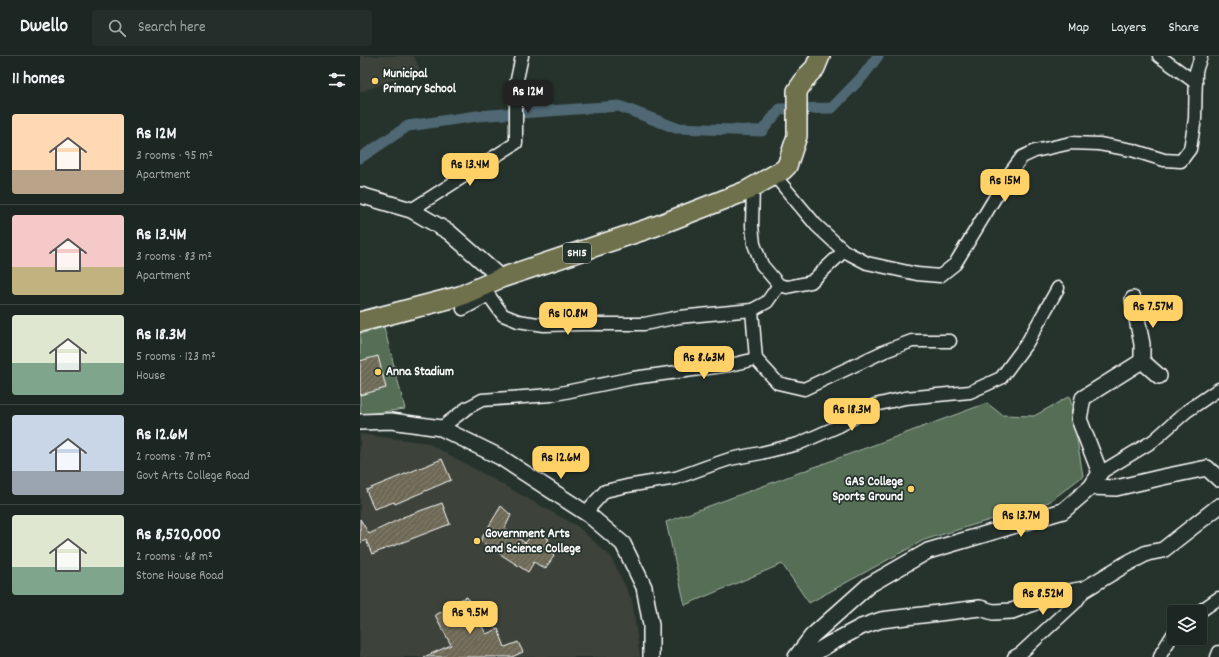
<!DOCTYPE html>
<meta charset="utf-8">
<style>
body{margin:0;font-family:Dekko,sans-serif;background:#252e2a;color:#f1f3f6;height:100vh;display:flex;flex-direction:column;font-size:15px;white-space:nowrap}
*{box-sizing:border-box;margin:0}
p{font-size:13px;color:#a0a5a5}
.icon{flex:none;width:22px;height:22px;fill:none;stroke:currentColor;stroke-width:2;stroke-linecap:round;stroke-linejoin:round}
.map{position:relative;flex:1;overflow:hidden}
.sheet{display:flex;flex-direction:column;background:#1c2622;width:360px}
.sheet>*{flex:none}
.tools{position:absolute;left:807px;top:549px;display:grid;gap:8px}
.tools a{display:grid;place-items:center;width:40px;height:40px;border-radius:4px;background:#1c2622;box-shadow:0 1px 3px #0004,0 0 0 1px #3a4340;font-size:20px}
.price{position:absolute;translate:-50% -34px;padding:0 9px;border-radius:8px;background:#ffd166;color:#111;font-size:13px;line-height:26px;filter:drop-shadow(0 1px 2px #0008)}
.price::after{content:'';position:absolute;left:50%;top:24px;width:12px;height:9px;margin-left:-6px;background:inherit;clip-path:polygon(0 0,100% 0,50% 100%)}
.price.current{background:#222;color:#fff}
ul{padding:0;list-style:none}
li{display:flex;align-items:center;gap:12px;height:100px;padding:0 12px}
li+li{border-top:1px solid #3a4340}
li span{display:grid;place-items:center;flex:none;width:112px;height:80px;border-radius:4px;color:#555}
li>.icon{margin-inline-start:auto}
span .icon{width:48px;height:48px;fill:#fffc;stroke-width:1}
li b{font-size:17px}
h2{display:flex;justify-content:space-between;align-items:center;height:48px;padding:0 12px;font-size:17px}
header{display:flex;align-items:center;gap:24px;box-sizing:border-box;height:56px;padding:0 20px;background:#1c2622;border-bottom:1px solid #3a4340}
header strong{font-size:19px}
nav{display:flex;gap:22px;margin-inline-start:auto;font-size:14px}
.search{width:280px;height:36px;background:#252e2a;display:flex;align-items:center;gap:10px;box-sizing:border-box;padding:0 14px;border-radius:4px;color:#a0a5a5;font-size:15px}
main{display:flex;flex:1;min-height:0}
.map>svg:first-child{display:block}
.built{fill:#3c433a}
.green{fill:#546e55;stroke:#aab6aa}
.lines{fill:none;stroke-linecap:round;stroke-linejoin:round}
.canal{stroke:#4f6873;stroke-width:11}
.building{fill:url(#building-hatch);stroke:#fff}
.minor-casing{stroke:#fff;stroke-width:15}
.tertiary-casing{stroke:#fff;stroke-width:18}
.primary-casing{stroke:#fff;stroke-width:22}
.minor{stroke:#26332d;stroke-width:12}
.tertiary{stroke:#26332d;stroke-width:15}
.primary{stroke:#6e714b;stroke-width:19}
.poi-dot{fill:#ffd166;stroke:#26332d;stroke-width:1.5}
.labels{text-anchor:middle;dominant-baseline:central;stroke-width:3.5;stroke-linejoin:round;paint-order:stroke}
.shield{fill:#26332d;stroke:#bec2c0;stroke-width:1}
.shield-label{font-size:12px;font-weight:bold;fill:#fff}
.poi-label{font-size:13px;font-weight:bold;fill:#fff;stroke:#26332d;text-anchor:start}
</style>
<header>
<strong>Dwello</strong>
<div class="search"><svg class="icon" aria-label="search" viewBox="0 0 24 24"><circle cx="10" cy="10" r="6"/><path d="M15 15l6 6"/></svg>Search here</div>
<nav><a>Map</a><a>Layers</a><a>Share</a></nav>
</header>
<main>
<section class="sheet">
<h2>11 homes<svg class="icon" aria-label="filters" viewBox="0 0 24 24"><path d="M4 7h16M4 17h16"/><circle cx="9" cy="7" r="2"/><circle cx="15" cy="17" r="2"/></svg></h2>
<ul>
<li><span style="background:linear-gradient(#ffd9b3 70%,#b9a48a 0)"><svg class="icon" aria-label="home" viewBox="0 0 24 24"><path d="M3 11l9-7 9 7M6 9v11h12V9"/></svg></span><div><b>Rs 12M</b><p>3 rooms · 95 m²</p><p>Apartment</p></div></li>
<li><span style="background:linear-gradient(#f6c9c9 65%,#c2b280 0)"><svg class="icon" aria-label="home" viewBox="0 0 24 24"><path d="M3 11l9-7 9 7M6 9v11h12V9"/></svg></span><div><b>Rs 13.4M</b><p>3 rooms · 83 m²</p><p>Apartment</p></div></li>
<li><span style="background:linear-gradient(#dfe7d0 60%,#7fa58c 0)"><svg class="icon" aria-label="home" viewBox="0 0 24 24"><path d="M3 11l9-7 9 7M6 9v11h12V9"/></svg></span><div><b>Rs 18.3M</b><p>5 rooms · 123 m²</p><p>House</p></div></li>
<li><span style="background:linear-gradient(#c9d6e8 70%,#9aa5b1 0)"><svg class="icon" aria-label="home" viewBox="0 0 24 24"><path d="M3 11l9-7 9 7M6 9v11h12V9"/></svg></span><div><b>Rs 12.6M</b><p>2 rooms · 78 m²</p><p>Govt Arts College Road</p></div></li>
<li><span style="background:linear-gradient(#dfe7d0 65%,#7fa58c 0)"><svg class="icon" aria-label="home" viewBox="0 0 24 24"><path d="M3 11l9-7 9 7M6 9v11h12V9"/></svg></span><div><b>Rs 8,520,000</b><p>2 rooms · 68 m²</p><p>Stone House Road</p></div></li>
</ul>
</section>
<div class="map">
<svg width="859" height="601" viewBox="0 0 859 601">
<defs>
<pattern id="building-hatch" width="6" height="6" patternUnits="userSpaceOnUse"><rect width="6" height="6" fill="#6e6957"/><path d="M-1 1l2-2M0 6l6-6M5 7l2-2" fill="none" stroke="#848070"/></pattern>
</defs>
<rect width="100%" height="100%" fill="#26332d"/>
<filter id="ink" filterUnits="userSpaceOnUse"><feTurbulence type="fractalNoise" baseFrequency=".025" numOctaves="2"/><feDisplacementMap in="SourceGraphic" scale="8" xChannelSelector="R" yChannelSelector="G"/><feConvolveMatrix kernelMatrix="1 2 1 2 8 2 1 2 1" color-interpolation-filters="sRGB"/></filter>
<g filter="url(#ink)">
<g class="built">
<polygon points="0,0 54,0 60,14 0,36"/>
<polygon points="0,378 68,387 217,470 251,501 272,544 280,601 0,601"/>
</g>
<g class="green">
<polygon points="24,271 45,353 0,359 0,278"/>
<polygon points="710,340 723,420 689,446 564,484 449,547 422,508 325,549 306,466 627,347 642,359 674,360"/>
</g>
<g class="lines">
<polyline class="canal" points="0,102 48,70 117,60 259,50 316,72 402,75 420,53 472,52 503,20 518,0"/>
</g>
<g class="building">
<polygon points="18,300 26,332 0,339 0,305"/>
<polygon points="82,403 91,424 35,448 34,446 14,453 6,434"/>
<polygon points="82,447 90,468 12,498 6,484 0,487 0,463 9,478 44,461 43,461"/>
<polygon points="141,450 151,459 145,472 165,487 175,475 189,483 184,491 194,500 185,513 174,506 168,516 120,485"/>
<polygon points="107,541 126,578 138,573 145,591 158,586 163,596 152,601 64,601 91,589 75,559 92,551 92,547"/>
</g>
<g class="lines">
<defs>
<g id="minor">
<polyline points="799,0 836,27"/>
<polyline points="414,119 456,169 484,195 507,207 557,218 580,220 595,208 650,117 662,101 675,95 711,87 739,88 772,94 804,104 821,105 830,93 835,63 836,15 841,0"/>
<polyline points="393,130 392,170 394,188 402,209 419,229 427,231 451,226 484,195"/>
<polyline points="51,154 156,87 156,28 162,0"/>
<polyline points="122,230 143,259 158,265 184,269 222,268 284,268 319,261 392,254 407,246 419,229"/>
<polyline points="103,253 129,239"/>
<polyline points="392,254 396,303"/>
<polyline points="81,372 107,352 122,344 191,339 273,322 370,309 396,303 418,327 444,333 525,295 552,285 590,285"/>
<polyline points="740,417 793,385 827,355 859,333"/>
<polyline points="226,456 245,435 267,430 316,422 349,410 370,403 401,397 438,388 479,370 515,349 545,342 610,336 641,322 667,287 698,232"/>
<polyline points="839,556 859,542"/>
<polyline points="654,601 661,597 716,546 725,533"/>
<polyline points="800,601 802,596 814,577"/>
<polyline points="857,601 859,596"/>
</g>
<g id="tertiary">
<polyline points="0,139 51,154 89,176 141,222"/>
<polyline points="773,243 782,288 782,305"/>
<polyline points="0,366 31,365 81,372 140,401 229,459 263,488 284,531 291,569 291,601"/>
<polyline points="731,431 756,432 803,421 847,412 859,423"/>
<polyline points="436,601 452,580 509,529 568,495 703,455 731,431 740,417 719,363 723,342 782,305 799,320"/>
<polyline points="448,601 471,587 501,571 521,564 620,552 633,556 652,555 689,541 714,535 725,533 766,508 787,497 803,494 859,450"/>
</g>
<polyline id="primary" points="0,266 100,240 141,222 296,170 386,135 423,114 427,110 437,80 437,35 448,19 455,12 460,0"/>
</defs>
<use href="#minor" class="minor-casing"/>
<use href="#tertiary" class="tertiary-casing"/>
<use href="#primary" class="primary-casing"/>
<use href="#minor" class="minor"/>
<use href="#tertiary" class="tertiary"/>
<use href="#primary" class="primary"/>
</g>
</g>
<g class="poi-dot">
<circle cx="15" cy="25" r="4"/>
<circle cx="18" cy="316" r="4"/>
<circle cx="551" cy="433" r="4"/>
<circle cx="117" cy="485" r="4"/>
</g>
<g class="labels">
<rect class="shield" x="203" y="187" width="28" height="20" rx="3"/>
<g class="shield-label">
<text x="217" y="197">SH15</text>
</g>
<g class="poi-label">
<text x="23" y="18">Municipal<tspan x="23" dy="15">Primary School</tspan></text>
<text x="26" y="316">Anna Stadium</text>
<text x="543" y="426" text-anchor="end">GAS College<tspan x="543" dy="15">Sports Ground</tspan></text>
<text x="125" y="478">Government Arts<tspan x="125" dy="15">and Science College</tspan></text>
</g>
</g>
</svg>
<div class="tools">
<a><svg class="icon" aria-label="layers" viewBox="0 0 24 24"><path d="M12 4l9 5-9 5-9-5zM3 14l9 5 9-5"/></svg></a>
</div>
<b class="price current" style="left:168px;top:58px">Rs 12M</b>
<b class="price" style="left:110px;top:131px">Rs 13.4M</b>
<b class="price" style="left:645px;top:147px">Rs 15M</b>
<b class="price" style="left:793px;top:273px">Rs 7.57M</b>
<b class="price" style="left:208px;top:280px">Rs 10.8M</b>
<b class="price" style="left:344px;top:324px">Rs 8.63M</b>
<b class="price" style="left:492px;top:376px">Rs 18.3M</b>
<b class="price" style="left:201px;top:424px">Rs 12.6M</b>
<b class="price" style="left:661px;top:482px">Rs 13.7M</b>
<b class="price" style="left:683px;top:560px">Rs 8.52M</b>
<b class="price" style="left:110px;top:579px">Rs 9.5M</b>
</div>
</main>
